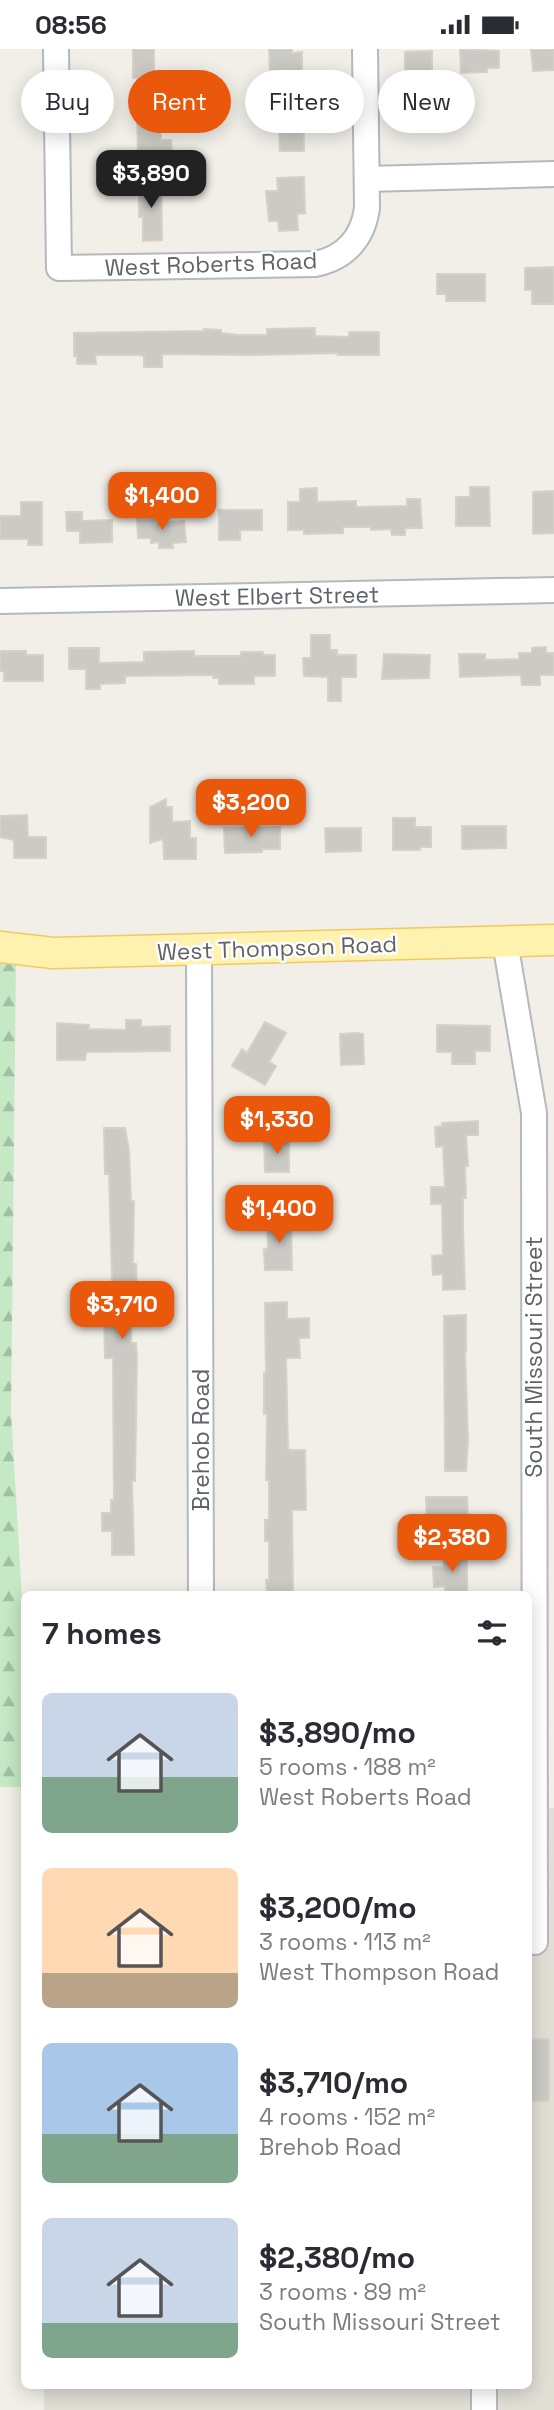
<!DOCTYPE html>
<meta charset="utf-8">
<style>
body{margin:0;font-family:"Space Grotesk",sans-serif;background:#f7f7f7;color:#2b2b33;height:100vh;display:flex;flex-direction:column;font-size:26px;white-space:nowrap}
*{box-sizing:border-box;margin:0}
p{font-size:23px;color:#7c7c81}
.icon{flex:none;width:38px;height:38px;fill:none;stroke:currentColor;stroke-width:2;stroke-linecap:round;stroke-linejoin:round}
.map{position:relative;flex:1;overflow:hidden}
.side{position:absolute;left:21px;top:1542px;width:511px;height:798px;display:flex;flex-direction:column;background:#fff;border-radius:10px;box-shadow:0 4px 18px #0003}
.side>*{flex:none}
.top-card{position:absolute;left:21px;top:21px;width:513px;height:63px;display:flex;gap:14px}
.price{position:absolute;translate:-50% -60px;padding:0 16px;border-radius:14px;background:#ea580c;color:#fff;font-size:23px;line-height:46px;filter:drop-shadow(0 2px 4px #0008)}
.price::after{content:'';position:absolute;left:50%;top:42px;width:21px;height:16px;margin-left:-10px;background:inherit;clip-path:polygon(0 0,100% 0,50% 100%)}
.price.active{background:#222;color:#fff}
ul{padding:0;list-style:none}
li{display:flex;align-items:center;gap:21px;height:175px;padding:0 21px}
li span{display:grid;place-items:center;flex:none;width:196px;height:140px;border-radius:10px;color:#555}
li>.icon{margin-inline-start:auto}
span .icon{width:84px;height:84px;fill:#fffc;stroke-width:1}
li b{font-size:30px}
h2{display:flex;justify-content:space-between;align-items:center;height:84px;padding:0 21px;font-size:30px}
.chip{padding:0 24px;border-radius:32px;background:#fff;box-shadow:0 4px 18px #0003;font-size:24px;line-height:63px}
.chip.active{background:#ea580c;color:#fff}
.status{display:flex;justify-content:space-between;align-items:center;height:49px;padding:0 35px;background:#fff;direction:ltr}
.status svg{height:19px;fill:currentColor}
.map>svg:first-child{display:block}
.education{fill:#e1ded6}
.forest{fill:url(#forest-firs)}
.building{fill:#cccac5;stroke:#d6d1c6;stroke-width:2}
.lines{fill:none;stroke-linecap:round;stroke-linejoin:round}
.minor-casing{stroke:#b5b8bc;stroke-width:28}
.major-casing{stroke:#f2c960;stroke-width:33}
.minor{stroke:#fff;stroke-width:24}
.major{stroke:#fff2af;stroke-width:30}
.labels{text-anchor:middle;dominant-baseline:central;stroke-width:5;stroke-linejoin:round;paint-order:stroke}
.street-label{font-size:23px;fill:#5f6368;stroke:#fff}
</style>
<div class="status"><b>08:56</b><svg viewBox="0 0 49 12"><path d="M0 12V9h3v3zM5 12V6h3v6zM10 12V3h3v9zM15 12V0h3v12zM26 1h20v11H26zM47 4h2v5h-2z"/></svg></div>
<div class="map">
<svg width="554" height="2361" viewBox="0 0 554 2361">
<defs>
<pattern id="forest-firs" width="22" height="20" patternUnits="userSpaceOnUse" patternTransform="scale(1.75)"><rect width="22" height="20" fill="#c5e8c5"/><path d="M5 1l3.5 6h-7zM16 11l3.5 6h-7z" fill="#a3c0a4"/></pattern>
</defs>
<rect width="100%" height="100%" fill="#f1efe8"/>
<polygon class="education" points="528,1759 554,1759 554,2361 44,2361 44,2336 528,2336"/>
<polygon class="forest" points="0,909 16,910 11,1364 24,1583 24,1738 0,1738"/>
<g class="building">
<rect x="133" y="0" width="21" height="29"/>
<polygon points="269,0 292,0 292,4 302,3 302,26 270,26"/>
<polygon points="460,0 499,2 499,19 487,19 487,23 461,24"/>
<polygon points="531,0 554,0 554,21 533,22"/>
<polygon points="432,2 432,24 405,24 405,3"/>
<polygon points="160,60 161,91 171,91 172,105 138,106 137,61"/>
<polygon points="276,60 303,60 304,102 280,102 279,82 276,82"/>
<polygon points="304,128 305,164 297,165 298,181 279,182 278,172 269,172 266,142 278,142 277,129"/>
<polygon points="139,132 161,132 162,191 143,192 143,168 139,168"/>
<polygon points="554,218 554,255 532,255 532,241 525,241 525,219"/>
<polygon points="437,225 485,225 485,252 446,252 446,245 437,245"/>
<polygon points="315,279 315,287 349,288 349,283 379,283 379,306 338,306 338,304 249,306 162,305 162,318 144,318 144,307 138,306 95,306 96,315 77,315 77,307 74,307 74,284 204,282 204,280 221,281 221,284 238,286 267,286 267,280"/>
<polygon points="470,438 489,438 490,477 456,477 456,448 470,448"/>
<polygon points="317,439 317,453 356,452 356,458 407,457 407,450 420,450 422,479 405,479 405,486 392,486 391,480 371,481 371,478 343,478 343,484 304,485 304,481 288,481 288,453 300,453 300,440"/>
<polygon points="554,442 554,484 533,485 533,443"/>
<polygon points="21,453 42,453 42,496 28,496 28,490 0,490 0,467 21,467"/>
<polygon points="219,461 262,461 262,481 240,481 240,491 219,491"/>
<polygon points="66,463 82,463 82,472 112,471 112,493 80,494 80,482 67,482"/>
<polygon points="155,469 155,474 184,472 186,493 172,494 173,499 159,499 159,493 151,494 151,489 138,489 137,470"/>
<polygon points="311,586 330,586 330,601 337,601 337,606 356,606 356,628 341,628 341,652 328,652 328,628 304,627 303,609 311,609"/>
<polygon points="546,598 546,604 554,604 554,626 540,626 540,636 522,636 521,627 519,626 460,628 459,605 485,605 485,611 519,610 519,604 532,604 532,599"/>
<polygon points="69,599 99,599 99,614 144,613 144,603 194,602 194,607 241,607 241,603 263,603 263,606 275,606 275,627 254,627 254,635 219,635 219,629 213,629 213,626 125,627 125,634 100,635 100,640 86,640 86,620 69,620"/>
<polygon points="0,602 26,602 26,606 43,606 43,632 4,632 4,622 0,622"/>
<polygon points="384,605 430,606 429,629 382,630"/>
<polygon points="166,750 166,758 172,758 172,773 190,772 190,789 196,789 196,810 164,810 163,790 150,794 150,758"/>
<polygon points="27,766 28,788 46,788 46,809 14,809 14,791 0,788 0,767"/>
<polygon points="393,769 415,769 415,778 431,778 431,798 420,798 420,801 393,801"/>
<polygon points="462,777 506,777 506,799 462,800"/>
<polygon points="280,778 280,800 262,800 262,803 225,804 224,779"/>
<polygon points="325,779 361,779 361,802 326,803"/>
<polygon points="126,971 141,971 141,978 170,977 170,1002 86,1003 85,1011 57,1011 57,974 89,976 89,980 126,981"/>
<polygon points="265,973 286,984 269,1013 276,1017 265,1036 232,1017 242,1000 247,1004"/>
<polygon points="437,976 490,977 490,1002 475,1002 475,1015 452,1015 452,1003 437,1003"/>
<polygon points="357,984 363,985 364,1015 341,1016 340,985"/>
<polygon points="478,1072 478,1086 466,1086 468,1117 465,1117 466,1149 463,1149 463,1180 465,1240 443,1241 443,1225 433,1226 432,1207 443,1206 442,1155 431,1155 431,1138 445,1138 443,1097 436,1098 435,1078 443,1077 442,1074"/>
<polygon points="104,1079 125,1079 129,1101 131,1152 134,1152 133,1215 136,1215 137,1244 130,1245 131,1294 136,1294 137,1308 135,1432 132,1432 134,1506 112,1506 112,1482 102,1482 102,1464 111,1464 111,1451 114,1451 113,1309 105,1309 104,1264 113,1264 109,1125 105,1125"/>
<polygon points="264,1091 289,1091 289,1123 265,1123"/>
<polygon points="291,1168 292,1221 265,1221 264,1200 268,1200 267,1169"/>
<polygon points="287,1253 287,1270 309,1269 309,1289 299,1289 300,1309 286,1309 288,1401 305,1401 306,1461 292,1461 293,1545 267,1545 266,1531 269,1531 269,1492 265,1492 265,1471 269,1471 269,1431 266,1431 267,1365 264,1365 264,1324 266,1324 265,1254"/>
<polygon points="466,1266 466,1303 465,1303 468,1391 466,1422 445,1422 444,1267"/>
<polygon points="426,1448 467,1448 468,1471 452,1471 452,1481 431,1482 430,1471 427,1471"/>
<polygon points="444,1505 467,1505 467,1545 445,1545 445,1537 434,1538 433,1518 444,1518"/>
<rect x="528" y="1990" width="21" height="62"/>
</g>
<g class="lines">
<defs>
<g id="minor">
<path d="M56 0 59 219 315 215C345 209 363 189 367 159L365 0"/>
<polyline points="367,130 554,125"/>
<polyline points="0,552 554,541"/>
<polyline points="505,893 534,1064 535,1893"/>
<polyline points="199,902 201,1545"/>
<polyline points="484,2361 484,2336"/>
</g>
<polyline id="major" points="0,898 53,904 554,891"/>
</defs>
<use href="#minor" class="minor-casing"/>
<use href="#major" class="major-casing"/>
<use href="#minor" class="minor"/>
<use href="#major" class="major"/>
</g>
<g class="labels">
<g class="street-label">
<text transform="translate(211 215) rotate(-2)">West Roberts Road</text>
<text transform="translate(277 547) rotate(-1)">West Elbert Street</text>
<text transform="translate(277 899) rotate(-2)">West Thompson Road</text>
<text transform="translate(534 1308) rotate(-90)">South Missouri Street</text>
<text transform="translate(201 1391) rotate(-90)">Brehob Road</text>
</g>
</g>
</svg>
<b class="price active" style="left:151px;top:161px">$3,890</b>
<b class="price" style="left:162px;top:483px">$1,400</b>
<b class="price" style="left:251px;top:790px">$3,200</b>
<b class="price" style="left:277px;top:1107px">$1,330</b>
<b class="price" style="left:279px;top:1196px">$1,400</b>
<b class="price" style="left:122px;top:1292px">$3,710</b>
<b class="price" style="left:452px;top:1525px">$2,380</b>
<div class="top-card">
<a class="chip">Buy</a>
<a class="chip active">Rent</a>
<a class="chip">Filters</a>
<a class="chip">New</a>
</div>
<section class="side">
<h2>7 homes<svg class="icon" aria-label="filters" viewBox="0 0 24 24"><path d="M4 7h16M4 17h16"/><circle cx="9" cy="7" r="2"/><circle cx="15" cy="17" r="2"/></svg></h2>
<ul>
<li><span style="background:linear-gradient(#c9d6e8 60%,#7fa58c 0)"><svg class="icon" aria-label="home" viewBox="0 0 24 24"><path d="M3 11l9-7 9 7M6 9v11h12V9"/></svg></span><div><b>$3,890/mo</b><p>5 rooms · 188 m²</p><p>West Roberts Road</p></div></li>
<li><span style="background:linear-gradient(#ffd9b3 75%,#b9a48a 0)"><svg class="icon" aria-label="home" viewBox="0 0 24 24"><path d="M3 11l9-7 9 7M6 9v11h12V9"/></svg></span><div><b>$3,200/mo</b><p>3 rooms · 113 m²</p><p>West Thompson Road</p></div></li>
<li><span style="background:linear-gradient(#a9c7e8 65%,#7fa58c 0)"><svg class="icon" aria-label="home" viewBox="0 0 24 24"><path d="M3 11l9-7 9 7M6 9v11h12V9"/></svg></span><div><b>$3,710/mo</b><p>4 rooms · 152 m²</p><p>Brehob Road</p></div></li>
<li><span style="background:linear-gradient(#c9d6e8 75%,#7fa58c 0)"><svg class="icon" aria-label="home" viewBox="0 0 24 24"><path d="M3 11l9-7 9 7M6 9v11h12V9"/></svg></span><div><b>$2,380/mo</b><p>3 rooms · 89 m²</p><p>South Missouri Street</p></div></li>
</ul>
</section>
</div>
